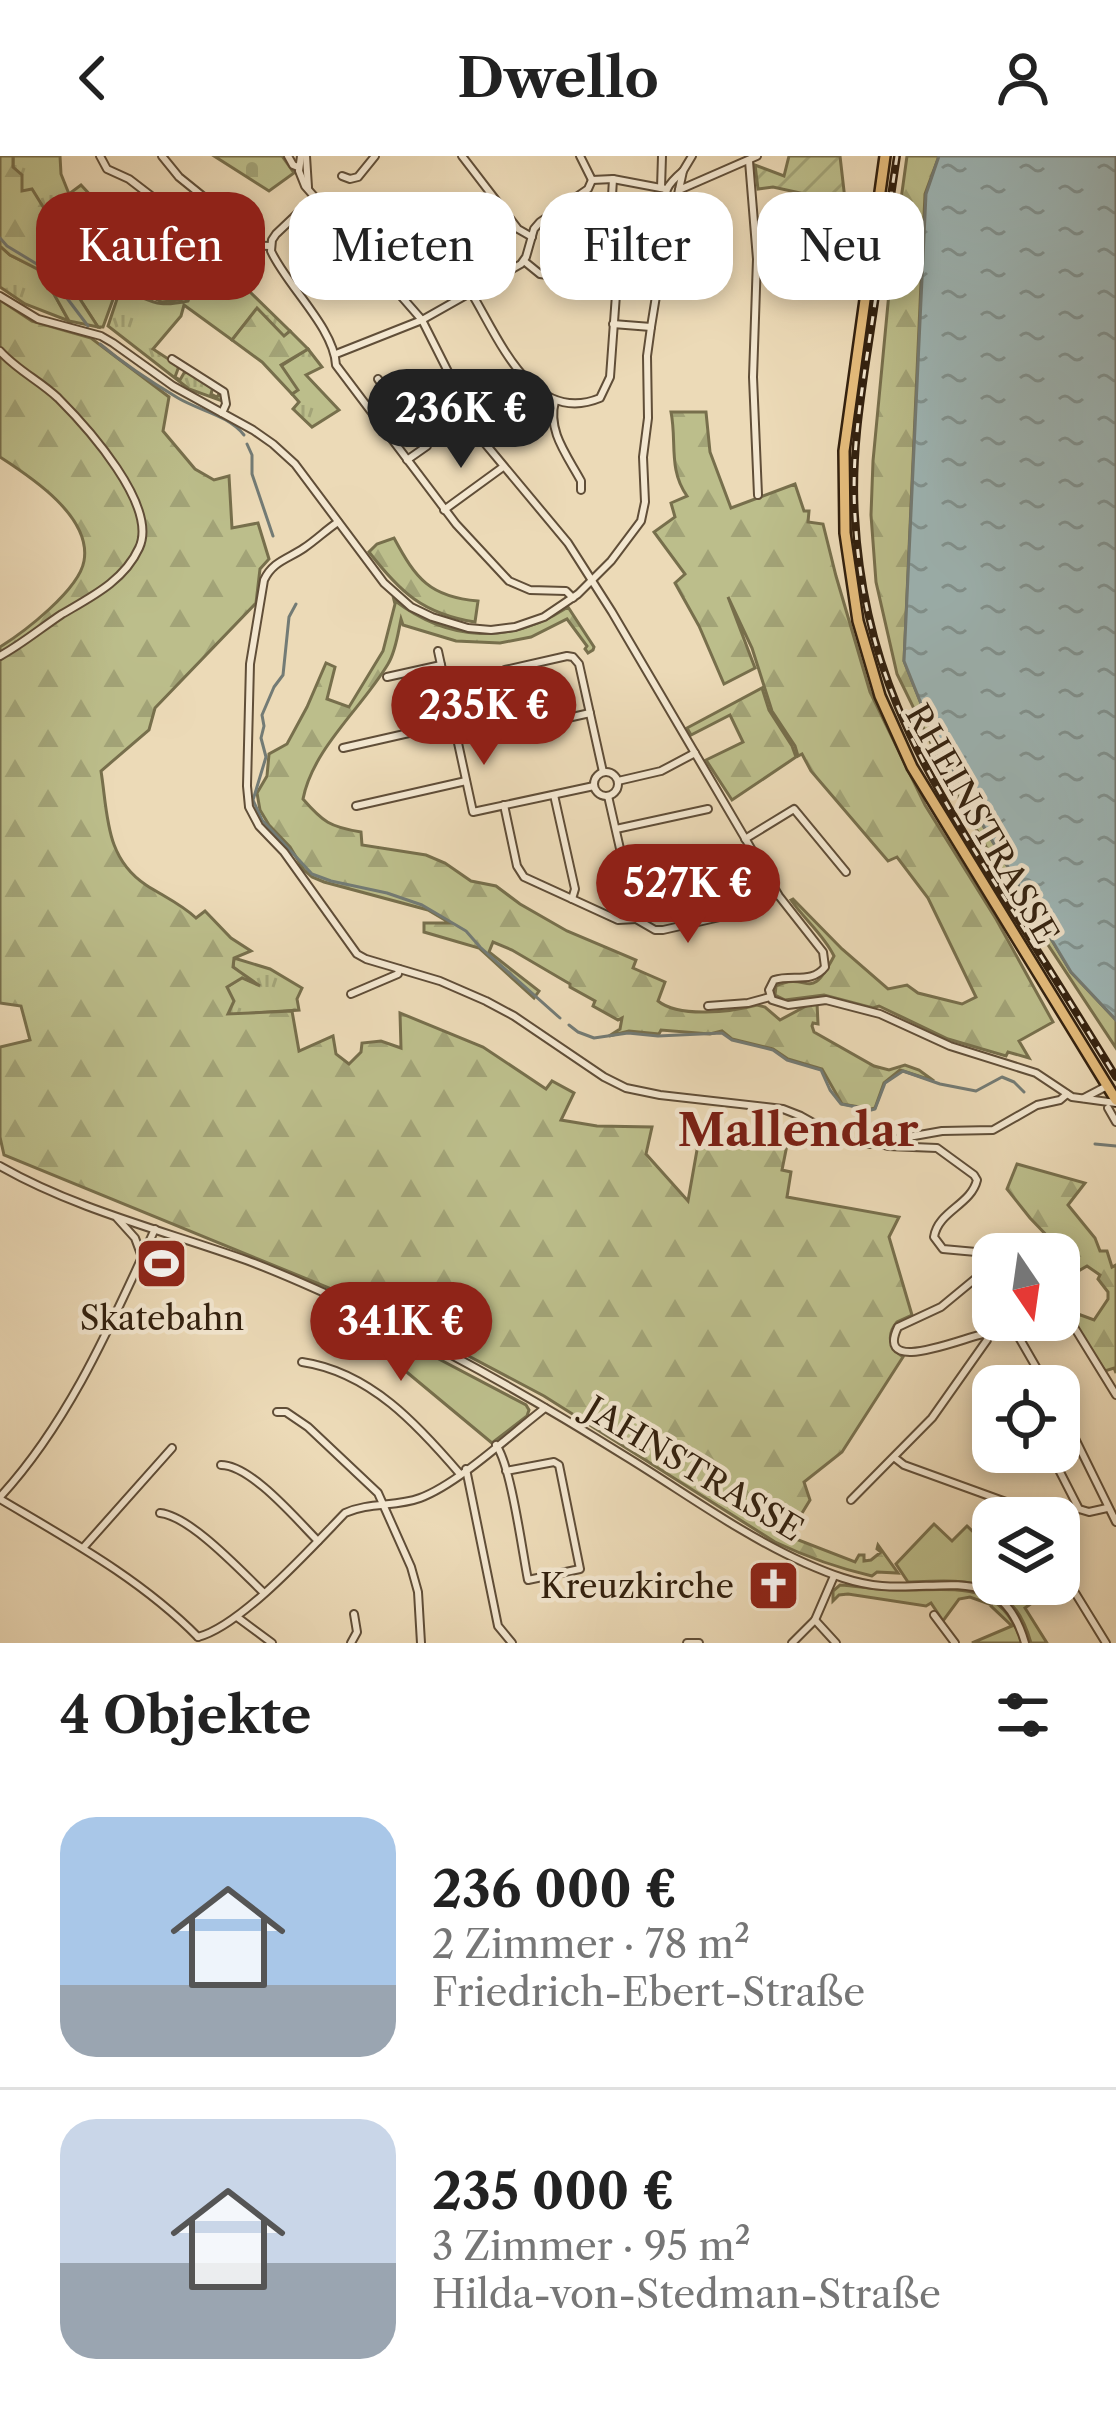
<!DOCTYPE html>
<html lang="de">
<meta charset="utf-8">
<style>
body{margin:0;font-family:"Libre Caslon Text",serif;background:#f6f6f6;color:#222;height:100vh;display:flex;flex-direction:column;font-size:45px;white-space:nowrap}
*{box-sizing:border-box;margin:0}
p{font-size:39px;color:#767676}
.icon{flex:none;width:66px;height:66px;fill:none;stroke:currentColor;stroke-width:2;stroke-linecap:round;stroke-linejoin:round}
.map{position:relative;height:1487px;overflow:hidden}
.panel{display:flex;flex-direction:column;background:#fff;flex:1}
.panel>*{flex:none}
.hud{position:absolute;left:36px;top:36px;width:1044px;height:108px;display:flex;gap:24px}
.needle{width:78px;rotate:167deg}
.buttons{position:absolute;left:972px;top:1077px;display:grid;gap:24px}
.buttons a{display:grid;place-items:center;width:108px;height:108px;border-radius:24px;background:#fff;box-shadow:0 6px 18px #0003;font-size:60px}
.price{position:absolute;translate:-50% -102px;padding:0 27px;border-radius:42px;background:#8f2418;color:#fff;font-size:39px;line-height:78px;filter:drop-shadow(0 3px 6px #0008)}
.price::after{content:'';position:absolute;left:50%;top:72px;width:36px;height:27px;margin-left:-18px;background:inherit;clip-path:polygon(0 0,100% 0,50% 100%)}
.price.active{background:#222;color:#fff}
ul{padding:0;list-style:none}
li{display:flex;align-items:center;gap:36px;height:300px;padding:0 60px}
li+li{border-top:3px solid #e0e0e0}
li span{display:grid;place-items:center;flex:none;width:336px;height:240px;border-radius:36px;color:#555}
li>.icon{margin-inline-start:auto}
span .icon{width:144px;height:144px;fill:#fffc;stroke-width:1}
li b{font-size:51px}
h2{display:flex;justify-content:space-between;align-items:center;height:144px;padding:0 60px;font-size:51px}
.chip{padding:0 42px;border-radius:36px;background:#fff;box-shadow:0 6px 18px #0003;font-size:42px;line-height:108px}
.chip.active{background:#8f2418;color:#fff}
header{display:flex;justify-content:space-between;align-items:center;height:156px;padding:0 60px;background:#fff;font-size:54px;font-weight:700}
.map>svg:first-child{display:block}
.grass{fill:url(#grass-tufts);stroke:#776f4c;stroke-width:3}
.forest{fill:url(#forest-firs);stroke:#776f4c;stroke-width:3}
.cemetery{fill:url(#cemetery-stones);stroke:#776f4c;stroke-width:3}
.park{fill:#bcbe8b;stroke:#776f4c;stroke-width:3}
.garden{fill:url(#garden-furrows);stroke:#776f4c;stroke-width:3}
.water{fill:url(#water-ripples);stroke:#737b75;stroke-width:3}
.lines{fill:none;stroke-linecap:round;stroke-linejoin:round}
.stream{stroke:#737b75;stroke-width:3}
.minor-casing{stroke:#604e38;stroke-width:10}
.tertiary-casing{stroke:#604e38;stroke-width:10}
.primary-casing{stroke:#32200e;stroke-width:14}
.minor{stroke:#f3e7d0;stroke-width:6}
.tertiary{stroke:#f3e7d0;stroke-width:6}
.primary{stroke:#e6bd7c;stroke-width:9}
.rail-casing{stroke:#32200e;stroke-width:8}
.rail{stroke:#f3e7d0;stroke-width:3;stroke-dasharray:9;stroke-linecap:butt}
.labels{text-anchor:middle;dominant-baseline:central;stroke-width:9;stroke-linejoin:round;paint-order:stroke}
.street-label{font-size:33px;fill:#32200e;stroke:#f3e7d0}
.poi-label{font-size:33px;fill:#32200e;stroke:#f3e7d0}
.district-label{font-size:45px;font-weight:bold;fill:#7a1f14;stroke:#f3e7d0}
</style>
<header><svg class="icon" aria-label="back" viewBox="0 0 24 24"><path d="M15 5l-7 7 7 7"/></svg>Dwello<svg class="icon" aria-label="person" viewBox="0 0 24 24"><circle cx="12" cy="8" r="4"/><path d="M4 21q1-7 8-7t8 7"/></svg></header>
<div class="map">
<svg width="1116" height="1487" viewBox="0 0 1116 1487">
<defs>
<pattern id="grass-tufts" width="24" height="20" patternUnits="userSpaceOnUse" patternTransform="scale(3)"><rect width="24" height="20" fill="#bcbe8b"/><path d="M3 7l-1-3M5 7V3M7 7l1-3M15 17l-1-3M17 17v-4M19 17l1-3" fill="none" stroke="#a2a377"/></pattern>
<pattern id="forest-firs" width="22" height="20" patternUnits="userSpaceOnUse" patternTransform="scale(3)"><rect width="22" height="20" fill="#bcbe8b"/><path d="M5 1l3.5 6h-7zM16 11l3.5 6h-7z" fill="#a2a377"/></pattern>
<pattern id="cemetery-stones" width="16" height="16" patternUnits="userSpaceOnUse" patternTransform="scale(3)"><rect width="16" height="16" fill="#bcbe8b"/><path d="M2 7V4a2 2 0 0 1 4 0v3zM10 15v-3a2 2 0 0 1 4 0v3z" fill="#a2a377"/></pattern>
<pattern id="garden-furrows" width="10" height="10" patternUnits="userSpaceOnUse" patternTransform="scale(3)"><rect width="10" height="10" fill="#bcbe8b"/><path d="M-1 1l2-2M0 10L10 0M9 11l2-2" fill="none" stroke="#a2a377"/></pattern>
<pattern id="water-ripples" width="26" height="14" patternUnits="userSpaceOnUse" patternTransform="scale(3)"><rect width="26" height="14" fill="#9eb8b9"/><path d="M2 4q2-2 4 0t4 0M15 11q2-2 4 0t4 0" fill="none" stroke="#819595"/></pattern>
</defs>
<rect width="100%" height="100%" fill="#ecdab7"/>
<filter id="stains"><feTurbulence type="fractalNoise" baseFrequency=".00167" numOctaves="4"/><feColorMatrix values="0 0 0 0 .2 0 0 0 0 .09 0 0 0 0 .02 0 0 0 .5 -.17"/></filter>
<radialGradient id="worn" r=".72"><stop offset=".6" stop-color="#630" stop-opacity="0"/><stop offset="1" stop-color="#630" stop-opacity=".3"/></radialGradient>
<g class="grass">
<path d="M13 0H60L61 18 69 38 81 29 94 43 86 48 68 43H54L52 50C68 68 91 68 111 80 133 93 152 110 167 131L183 133 186 142 179 144 134 118 112 91 82 90 58 75 32 34 22 35 13 11Z"/>
<path d="M57 45 87 51 97 45 109 57 132 62 170 95 197 111 216 116 221 111 245 138 249 135 290 175 284 181 257 153 232 184 184 149 181 160 153 193 179 210 175 221 180 224 184 217 189 216 213 231 211 238 217 241 220 237 222 245 189 233 108 170 117 143 125 135C154 145 155 152 188 145L190 140 187 133 166 124 154 107 113 77 57 52Z"/>
<polygon points="0,90 10,99 41,114 69,165 25,148 0,131"/>
<polygon points="98,95 109,103 120,118 129,119 132,132 126,130 115,138 103,171 98,171 55,105 66,109 84,110 82,103"/>
<polygon points="308,193 322,211 306,219 339,254 312,271 293,253 299,246 292,238 297,234 281,210"/>
<polygon points="234,802 270,813 302,832 297,843 299,854 227,859 227,831 242,821 250,825 233,811"/>
</g>
<g class="forest">
<polygon points="0,0 13,0 13,11 22,19 22,35 32,33 58,75 82,90 112,90 134,118 179,144 162,146 132,132 129,120 120,118 109,103 98,95 82,103 84,111 56,106 98,171 69,165 41,115 10,99 0,90"/>
<polygon points="907,0 939,0 925,38 904,505 930,570 969,646 1071,816 1116,864 1116,892 1000,716 947,620 897,518 876,426 871,359 873,305 891,116"/>
<path d="M0 144 32 165 91 182 169 241 163 275 195 313 214 324 229 320 232 372 258 367 269 403 260 413 256 447 155 552 149 574 101 615C108 659 105 702 146 729 163 740 181 748 196 762L205 755 231 782 251 795 234 802 233 811 260 830 242 822 227 831 234 845 228 858 292 855 299 895 333 880 336 898 349 908 361 896 362 887 381 885 401 892 400 857 483 891 546 933 552 925 574 937 561 964 597 970 652 971 646 998 688 1045 700 977 787 989 782 1014 791 1016 787 1041 899 1061 889 1081 912 1159 897 1166C886 1179 889 1192 903 1201L842 1296 804 1326 810 1344 788 1380 855 1406 859 1399H864V1405L871 1404 881 1396 877 1393 878 1389 898 1417 877 1416 872 1420C837 1412 809 1402 775 1386L544 1240 378 1152 4 999 0 981V891L30 884 21 850 0 847V491C24 476 79 434 84 405 92 361 31 321 0 301Z"/>
<polygon points="257,152 284,180 290,175 308,193 281,209 298,234 292,238 262,206 232,184"/>
<path d="M671 256H706L710 296 731 352 795 328 804 355H809L808 366 823 368 836 420 870 536 925 649 996 763 1053 866 1019 885 1029 902 1008 896 1006 900 948 883 879 850 873 852 824 839 785 844 775 839 776 830C810 814 808 850 834 800 824 779 804 763 791 744L793 743 842 793 888 833 907 829 918 837 962 848 976 841 928 742 897 701 888 705 811 615 802 598 798 600 795 590 772 555 752 492 728 441 755 512 724 528 699 470 675 427 685 418 654 376 675 361 671 347 687 340C668 313 677 286 671 256Z"/>
<path d="M394 382C416 423 430 441 478 445L475 466C423 458 400 436 369 396L377 388Z"/>
<path d="M394 444C449 486 510 489 568 451L594 491 593 494 588 497 585 493 587 490 567 463 531 481 500 487 456 485 403 469 401 463C398 477 396 495 388 508 362 552 313 592 303 643 323 666 330 671 361 676L362 689 426 699 445 707 471 725 496 730 520 748 567 775 636 804 633 812 665 826 658 845C679 862 731 856 757 849L765 851 780 864 810 848 817 847 818 868 813 867 812 870 814 876 874 910 889 914 905 909 919 914 934 925 900 914 884 927 875 952 871 953 842 948 822 913 788 903 773 893 732 883 722 875 710 878 661 874 659 878 629 875 609 880 620 873 622 862 618 864 593 850 595 845 570 831V828L512 794 493 786 489 796 539 835 534 842 479 792 424 776V767H450L428 754 324 726 312 721 304 714 290 691 269 669 260 654 257 637 267 620 269 598 287 588 307 551 326 507 335 511 327 543 349 551 383 495 395 448Z"/>
<polygon points="762,532 769,554 792,590 796,601 732,644 706,604 743,586 730,559 691,579 687,572"/>
<polygon points="1017,1008 1085,1027 1068,1049 1095,1082 1100,1095 1107,1095 1112,1111 1116,1109 1116,1217 1114,1212 1105,1215 1071,1162 1078,1158 1094,1164 1108,1143 1108,1136 1098,1123 1100,1119 1087,1110 1080,1114 1030,1062 1007,1033"/>
</g>
<polygon class="cemetery" points="214,0 282,0 294,17 269,35"/>
<g class="park">
<polygon points="399,1182 526,1249 529,1254 527,1260 492,1287 385,1198"/>
<path d="M934 1368 952 1385 967 1370 993 1395V1428H1032L1040 1441 1025 1452 1047 1487H1031C1012 1419 967 1424 908 1426L896 1408Z"/>
<path d="M840 1429C858 1430 877 1434 896 1434 953 1435 1000 1421 1022 1487H972L1012 1470 991 1450 992 1447 989 1448 970 1441 959 1443 943 1465 931 1447 926 1450 848 1438 839 1439 833 1445V1435Z"/>
</g>
<polygon class="garden" points="789,0 840,0 847,61 842,137 807,139 818,70 814,40 773,31 758,33 755,9 784,20"/>
<polygon class="water" points="939,0 1116,0 1116,864 1071,816 969,646 930,570 904,505 926,38"/>
<g class="lines">
<g class="stream">
<polyline points="0,82 7,90 45,113 88,170"/>
<path d="M100 188C124 208 151 226 178 242 200 255 228 259 244 279"/>
<polyline points="247,288 252,299 252,318 273,380"/>
<polyline points="296,448 289,461 283,519 274,531 262,559 264,570 261,582 266,601 253,644 262,664 312,718 331,725 387,737 422,749 466,775 480,791 560,862"/>
<polyline points="569,869 578,876 594,882 628,877 658,880 722,877 732,884 773,894 787,904 821,914 830,934 841,948 871,954 875,953 885,927 903,915 940,928 976,935 1002,921 1014,926 1024,936"/>
<polyline points="1095,988 1116,990"/>
</g>
<defs>
<g id="minor">
<polyline points="100,0 107,13 129,23 185,66 243,89 271,90"/>
<polyline points="162,0 179,21 226,59 230,67 231,84"/>
<polyline points="288,0 293,9 298,11"/>
<polyline points="462,0 518,73 532,81"/>
<polyline points="580,0 592,24"/>
<polyline points="749,5 757,103 753,221 758,339"/>
<polyline points="342,20 350,23 358,21 375,0"/>
<polyline points="592,24 613,23 666,33"/>
<polyline points="661,32 662,0"/>
<polyline points="679,34 757,0"/>
<path d="M314 42 276 78 272 84 271 95C287 130 334 172 336 209L456 368 509 425 530 434 566 435 573 442"/>
<path d="M670 57C660 36 668 28 683 15"/>
<polyline points="524,105 540,118 616,129"/>
<path d="M472 138C499 183 533 270 600 242L610 221 618 111 610 74 613 23"/>
<polyline points="613,168 651,171"/>
<polyline points="336,198 422,164 521,108 526,101 534,73 540,66 588,33 592,24"/>
<polyline points="172,203 224,236 226,248 222,257"/>
<polyline points="378,223 427,290 407,304"/>
<path d="M555 245C547 275 567 299 581 325V334"/>
<polyline points="444,354 503,311"/>
<path d="M338 366C326 374 316 384 304 392 288 403 273 405 264 424L250 508 247 630 249 651 259 670 284 696 357 798 366 803 440 825 486 845 514 860 604 921 626 932 660 939 783 953 801 960 846 985 869 988 942 975 993 974 1037 949 1060 944 1067 938"/>
<polyline points="438,495 473,656 594,630"/>
<polyline points="505,514 567,500 573,501 579,508 603,616"/>
<polyline points="387,521 441,509"/>
<polyline points="488,580 590,557"/>
<polyline points="343,592 453,567"/>
<circle cx="606" cy="628" r="12"/>
<polyline points="618,625 661,615 695,597"/>
<polyline points="554,639 575,733 572,743"/>
<polyline points="608,640 636,763 655,774 663,774 720,761 728,750"/>
<polyline points="504,649 517,710 524,721 618,764 636,763"/>
<polyline points="356,650 466,625"/>
<polyline points="616,673 708,653"/>
<polyline points="745,683 794,653 846,716"/>
<polyline points="627,726 691,710 700,702"/>
<polyline points="351,838 398,818 399,813"/>
<polyline points="708,850 748,847 770,841"/>
<polyline points="1108,952 1116,966"/>
<path d="M883 985 884 989 888 990 937 992 974 1019 977 1024C971 1049 938 1055 934 1081L943 1093 976 1096 985 1106 981 1118 941 1151 898 1171C873 1223 971 1178 988 1177"/>
<polyline points="117,1062 135,1082 142,1101"/>
<polyline points="1059,1158 1071,1166 1116,1239"/>
<polyline points="1017,1178 1047,1230"/>
<polyline points="1017,1178 1038,1164"/>
<path d="M302 1206C370 1216 418 1269 460 1318"/>
<polyline points="1059,1250 1116,1366"/>
<polyline points="277,1256 286,1256 308,1271 378,1337 411,1411 418,1436 421,1487"/>
<path d="M496 1289C511 1309 522 1394 528 1424L580 1413 559 1309 554 1306 506 1315"/>
<polyline points="1044,1296 1058,1312 1079,1353 1089,1356 1107,1352"/>
<polyline points="895,1302 904,1309 1006,1346 1030,1362"/>
<path d="M221 1309C251 1309 297 1364 318 1385"/>
<polyline points="466,1313 498,1470 512,1487"/>
<path d="M0 1341C70 1265 112 1166 155 1073"/>
<path d="M0 1343C69 1384 141 1423 198 1481"/>
<polyline points="851,1344 932,1262 987,1184 988,1177 1017,1178"/>
<path d="M160 1357C190 1360 240 1414 263 1436"/>
<polyline points="83,1392 172,1292"/>
<polyline points="1059,1400 1074,1435 1106,1487"/>
<polyline points="934,1459 955,1487"/>
<polyline points="237,1461 272,1487"/>
<polyline points="815,1464 836,1487"/>
<path d="M198 1481C241 1470 312 1391 345 1357 369 1346 396 1351 420 1342 458 1328 511 1278 545 1252"/>
<polyline points="351,1487 357,1476 354,1458"/>
<polyline points="687,1487 699,1487"/>
<polyline points="792,1487 815,1464 834,1420"/>
</g>
<g id="tertiary">
<path d="M301 0 299 15 305 30 422 164 483 285 568 387 612 456 779 740 823 796 825 811C812 828 792 818 774 824L769 834 772 844 788 849 826 844 880 858 950 890 1036 917 1072 941 1116 947"/>
<polyline points="306,0 308,31"/>
<polyline points="0,140 38,163 101,180 113,187 173,230 253,274 273,288 295,308 384,427 411,451 432,461 468,472 491,474 515,471 544,461 578,438 611,405 641,365 645,346 643,301 648,262 647,200 651,171 669,60 677,43 683,15 692,0"/>
<path d="M0 195C17 214 40 225 58 242 86 270 159 350 139 392 124 425 91 441 62 458 41 472 22 488 0 500"/>
<polyline points="1084,942 1107,930"/>
<path d="M0 1010C75 1053 165 1075 246 1104 294 1122 341 1144 387 1166 469 1206 548 1252 625 1300 684 1336 742 1379 805 1407 830 1418 855 1428 882 1430 946 1435 1002 1407 1025 1487"/>
</g>
<polyline id="primary" points="885,0 844,295 845,377 858,465 880,540 912,611 1116,944"/>
</defs>
<use href="#minor" class="minor-casing"/>
<use href="#tertiary" class="tertiary-casing"/>
<use href="#primary" class="primary-casing"/>
<use href="#minor" class="minor"/>
<use href="#tertiary" class="tertiary"/>
<use href="#primary" class="primary"/>
<defs>
<path id="rail" d="M897 0C888 60 879 120 870 180 861 239 851 300 855 360 863 507 915 600 991 721 1033 787 1075 854 1116 921"/>
</defs>
<use href="#rail" class="rail-casing"/>
<use href="#rail" class="rail"/>
</g>
<defs>
<symbol id="stadium-square" viewBox="-11 -11 22 22"><rect x="-9" y="-9" width="18" height="18" rx="4" fill="#8f2418" stroke="#f3e7d0"/><path d="M0-5a6.5 5 0 1 0 0 10a6.5 5 0 1 0 0-10ZM-3.5-1.8h7v3.6h-7Z" fill="#fff"/></symbol>
<symbol id="church-square" viewBox="-11 -11 22 22"><rect x="-9" y="-9" width="18" height="18" rx="4" fill="#8f2418" stroke="#f3e7d0"/><path d="M-1.2-6h2.4v3.5h3.3v2.4h-3.3V6h-2.4V-.1h-3.3v-2.4h3.3Z" fill="#fff"/></symbol>
</defs>
<g fill-rule="evenodd">
<use href="#stadium-square" x="132" y="1078" width="59" height="59"/>
<use href="#church-square" x="744" y="1400" width="59" height="59"/>
</g>
<g class="labels">
<g class="street-label">
<text transform="translate(982 668) rotate(60)">RHEINSTRASSE</text>
<text transform="translate(694 1313) rotate(31)">JAHNSTRASSE</text>
</g>
<g class="poi-label">
<text x="162" y="1162">Skatebahn</text>
<text x="734" y="1430" text-anchor="end">Kreuzkirche</text>
</g>
<g class="district-label">
<text x="798" y="974">Mallendar</text>
</g>
</g>
<rect width="100%" height="100%" filter="url(#stains)"/>
<rect width="100%" height="100%" fill="url(#worn)"/>
</svg>
<div class="buttons">
<a><svg class="needle" viewBox="-14 -14 28 28"><path d="M0-13l5 13h-10z" fill="#e53935"/><path d="M0 13l5-13h-10z" fill="#767676"/></svg></a>
<a><svg class="icon" aria-label="locate" viewBox="0 0 24 24"><circle cx="12" cy="12" r="6"/><path d="M12 2v4M12 18v4M2 12h4M18 12h4"/></svg></a>
<a><svg class="icon" aria-label="layers" viewBox="0 0 24 24"><path d="M12 4l9 5-9 5-9-5zM3 14l9 5 9-5"/></svg></a>
</div>
<b class="price active" style="left:461px;top:315px">236K €</b>
<b class="price" style="left:484px;top:612px">235K €</b>
<b class="price" style="left:688px;top:790px">527K €</b>
<b class="price" style="left:401px;top:1228px">341K €</b>
<div class="hud">
<a class="chip active">Kaufen</a>
<a class="chip">Mieten</a>
<a class="chip">Filter</a>
<a class="chip">Neu</a>
</div>
</div>
<section class="panel">
<h2>4 Objekte<svg class="icon" aria-label="filters" viewBox="0 0 24 24"><path d="M4 7h16M4 17h16"/><circle cx="9" cy="7" r="2"/><circle cx="15" cy="17" r="2"/></svg></h2>
<ul>
<li><span style="background:linear-gradient(#a9c7e8 70%,#9aa5b1 0)"><svg class="icon" aria-label="home" viewBox="0 0 24 24"><path d="M3 11l9-7 9 7M6 9v11h12V9"/></svg></span><div><b>236 000 €</b><p>2 Zimmer · 78 m²</p><p>Friedrich-Ebert-Straße</p></div></li>
<li><span style="background:linear-gradient(#c9d6e8 60%,#9aa5b1 0)"><svg class="icon" aria-label="home" viewBox="0 0 24 24"><path d="M3 11l9-7 9 7M6 9v11h12V9"/></svg></span><div><b>235 000 €</b><p>3 Zimmer · 95 m²</p><p>Hilda-von-Stedman-Straße</p></div></li>
</ul>
</section>
